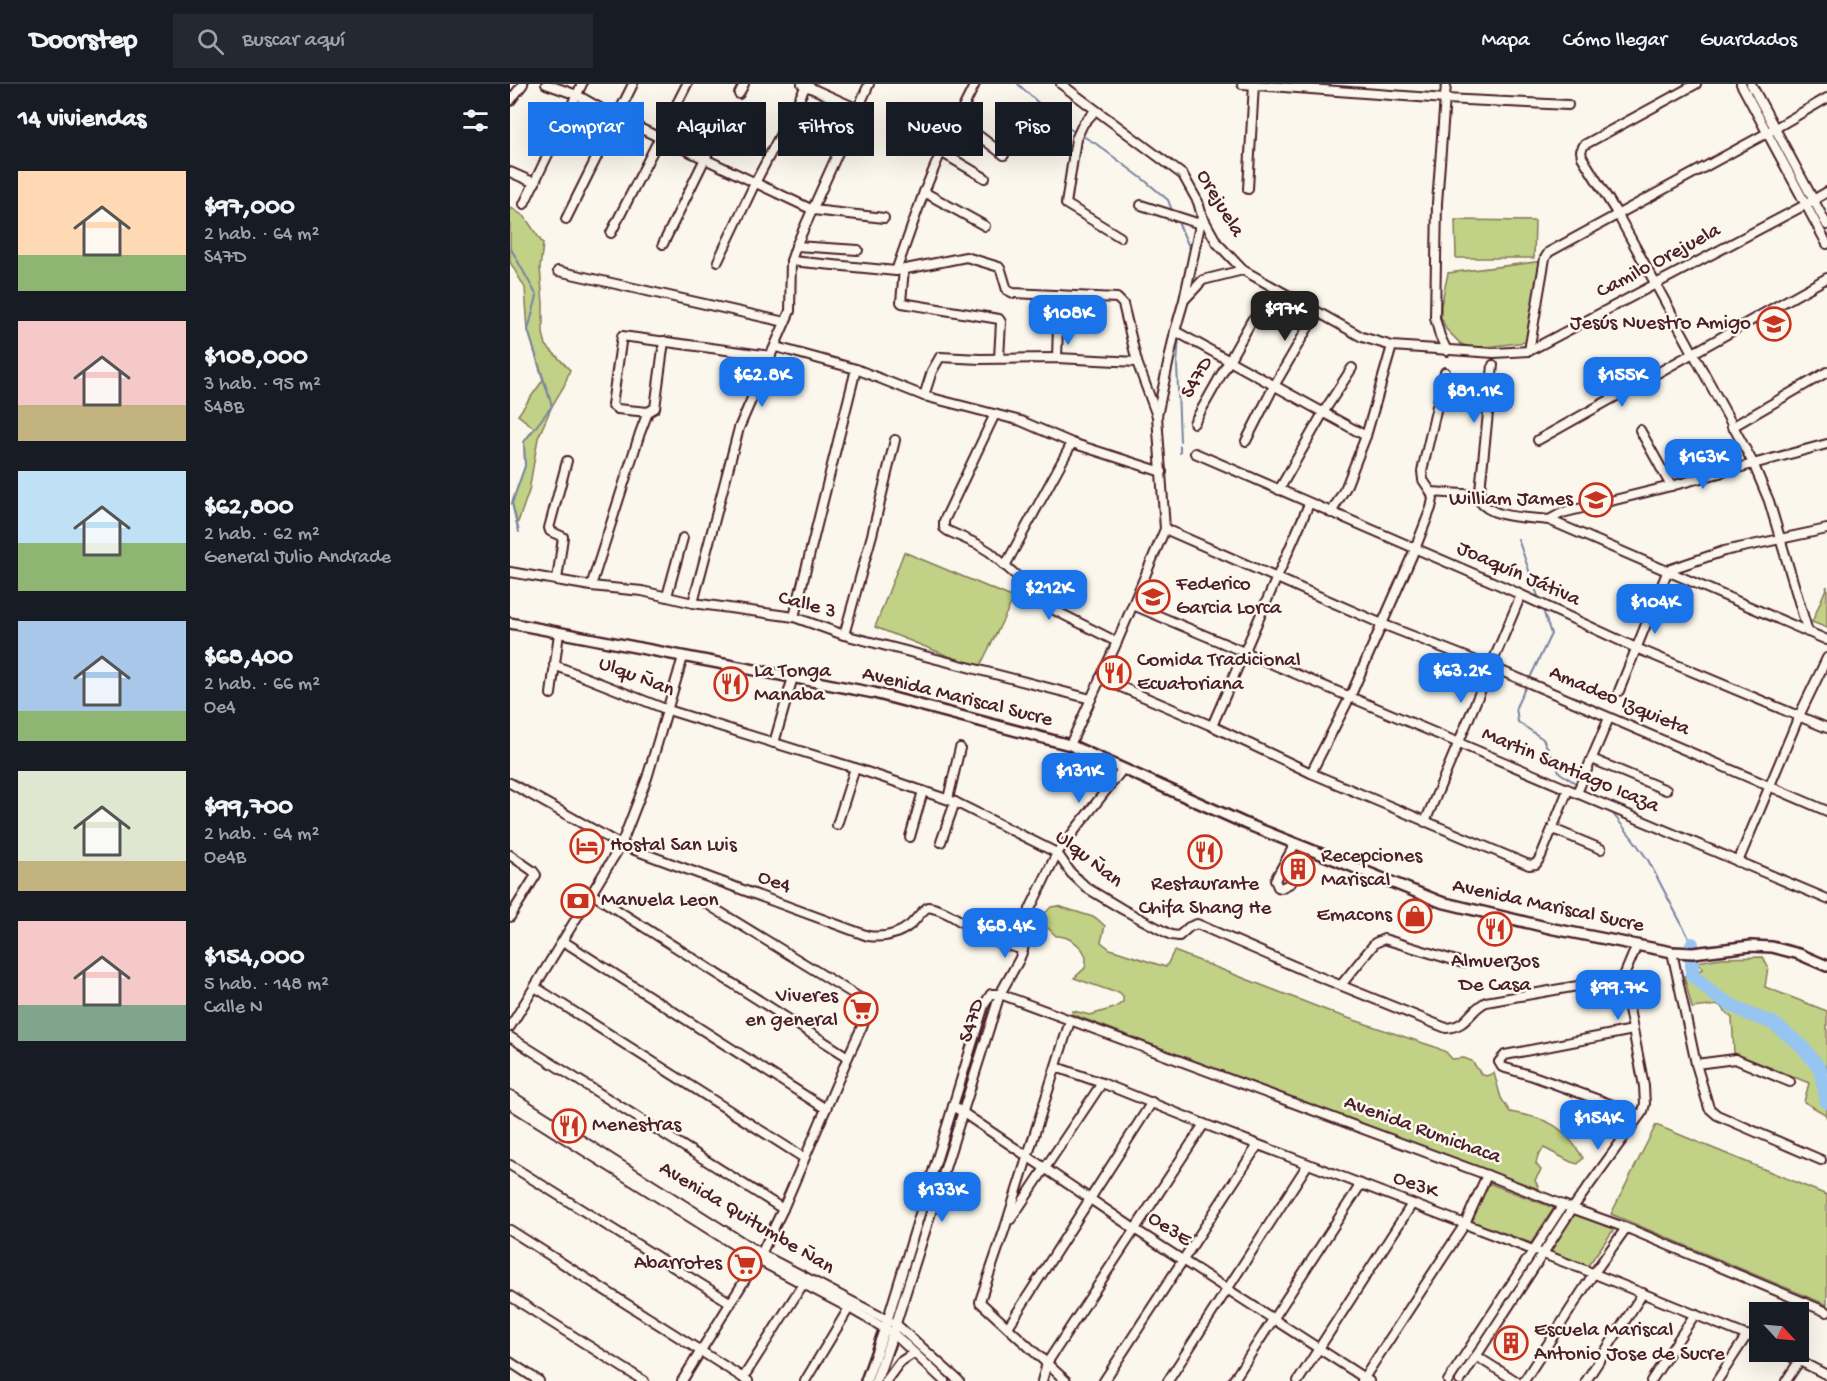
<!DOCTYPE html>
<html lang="es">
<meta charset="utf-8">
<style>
body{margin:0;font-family:"Gochi Hand",sans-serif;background:#242831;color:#f1f3f6;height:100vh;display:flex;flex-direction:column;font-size:22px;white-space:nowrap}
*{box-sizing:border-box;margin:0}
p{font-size:20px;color:#9ea1a6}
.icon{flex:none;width:33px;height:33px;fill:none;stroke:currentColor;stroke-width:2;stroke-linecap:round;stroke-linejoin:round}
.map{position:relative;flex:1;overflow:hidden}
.drawer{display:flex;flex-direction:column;background:#171b24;width:510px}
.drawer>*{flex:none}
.banner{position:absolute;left:18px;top:18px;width:570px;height:54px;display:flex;gap:12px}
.needle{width:39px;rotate:116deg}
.fabs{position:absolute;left:1239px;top:1218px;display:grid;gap:12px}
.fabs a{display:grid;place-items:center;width:60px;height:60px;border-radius:0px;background:#171b24;box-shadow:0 6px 24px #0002;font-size:30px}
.price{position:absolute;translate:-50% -51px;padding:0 14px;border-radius:12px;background:#1a73e8;color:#fff;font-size:20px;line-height:39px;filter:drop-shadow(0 2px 3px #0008)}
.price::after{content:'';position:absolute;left:50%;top:36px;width:18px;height:14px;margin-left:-9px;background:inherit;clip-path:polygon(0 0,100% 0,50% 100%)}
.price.on{background:#222;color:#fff}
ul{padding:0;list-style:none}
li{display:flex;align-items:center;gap:18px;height:150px;padding:0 18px}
li span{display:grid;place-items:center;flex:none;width:168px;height:120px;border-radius:0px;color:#555}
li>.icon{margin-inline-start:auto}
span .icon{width:72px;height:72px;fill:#fffc;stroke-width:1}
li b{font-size:26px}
h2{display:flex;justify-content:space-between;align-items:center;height:72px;padding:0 18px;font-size:26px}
.tag{padding:0 21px;border-radius:0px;background:#171b24;box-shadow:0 6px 24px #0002;font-size:21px;line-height:54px}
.tag.on{background:#1a73e8;color:#fff}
header{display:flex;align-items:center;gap:36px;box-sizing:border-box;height:84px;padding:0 30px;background:#171b24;border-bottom:2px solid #363941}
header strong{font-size:28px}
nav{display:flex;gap:33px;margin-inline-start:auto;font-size:21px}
.search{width:420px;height:54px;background:#242831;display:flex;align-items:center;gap:15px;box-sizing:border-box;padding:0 21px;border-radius:0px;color:#9ea1a6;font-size:22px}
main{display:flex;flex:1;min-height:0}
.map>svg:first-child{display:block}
.green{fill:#c1d186;stroke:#867858;stroke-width:1.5}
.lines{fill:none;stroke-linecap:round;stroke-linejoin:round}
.stream{stroke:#7883a2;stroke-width:2}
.river{stroke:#97c5f2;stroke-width:14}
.minor-casing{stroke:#4a1f2b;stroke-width:12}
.major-casing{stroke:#4a1f2b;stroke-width:14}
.minor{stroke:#fbf7ec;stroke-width:8}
.major{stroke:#fbf7ec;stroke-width:9}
.labels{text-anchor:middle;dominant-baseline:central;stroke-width:5;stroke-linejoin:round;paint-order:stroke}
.street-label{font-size:21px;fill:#4a1f2b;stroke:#fbf7ec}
.poi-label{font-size:21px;fill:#4a1f2b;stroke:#fbf7ec;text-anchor:start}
</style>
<header>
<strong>Doorstep</strong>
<div class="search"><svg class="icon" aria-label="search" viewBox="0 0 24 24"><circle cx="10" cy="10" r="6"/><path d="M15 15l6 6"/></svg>Buscar aquí</div>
<nav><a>Mapa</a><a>Cómo llegar</a><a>Guardados</a></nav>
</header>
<main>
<section class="drawer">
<h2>14 viviendas<svg class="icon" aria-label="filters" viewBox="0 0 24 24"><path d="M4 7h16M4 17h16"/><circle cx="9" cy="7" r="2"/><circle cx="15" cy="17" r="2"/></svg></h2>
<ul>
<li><span style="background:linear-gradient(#ffd9b3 70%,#8fb573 0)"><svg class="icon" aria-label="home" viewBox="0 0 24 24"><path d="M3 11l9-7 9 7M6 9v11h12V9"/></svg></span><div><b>$97,000</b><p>2 hab. · 64 m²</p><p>S47D</p></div></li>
<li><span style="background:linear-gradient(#f6c9c9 70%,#c2b280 0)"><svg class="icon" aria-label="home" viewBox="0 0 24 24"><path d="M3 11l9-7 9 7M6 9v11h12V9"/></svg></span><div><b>$108,000</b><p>3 hab. · 95 m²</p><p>S48B</p></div></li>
<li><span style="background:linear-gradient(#bfe0f5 60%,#8fb573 0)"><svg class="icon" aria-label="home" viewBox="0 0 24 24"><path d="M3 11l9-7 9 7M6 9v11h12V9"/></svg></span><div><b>$62,800</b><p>2 hab. · 62 m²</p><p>General Julio Andrade</p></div></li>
<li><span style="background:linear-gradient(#a9c7e8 75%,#8fb573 0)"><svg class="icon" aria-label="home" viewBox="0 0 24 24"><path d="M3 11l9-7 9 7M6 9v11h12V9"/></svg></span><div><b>$68,400</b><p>2 hab. · 66 m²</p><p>Oe4</p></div></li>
<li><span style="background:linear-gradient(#dfe7d0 75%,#c2b280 0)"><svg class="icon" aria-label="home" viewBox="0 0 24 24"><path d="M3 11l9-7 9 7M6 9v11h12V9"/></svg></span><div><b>$99,700</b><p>2 hab. · 64 m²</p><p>Oe4B</p></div></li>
<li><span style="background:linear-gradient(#f6c9c9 70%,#7fa58c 0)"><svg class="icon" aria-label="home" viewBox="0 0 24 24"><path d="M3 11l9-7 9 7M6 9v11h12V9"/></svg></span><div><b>$154,000</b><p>5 hab. · 148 m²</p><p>Calle N</p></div></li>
</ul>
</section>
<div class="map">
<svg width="1317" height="1297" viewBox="0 0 1317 1297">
<rect width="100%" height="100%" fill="#fbf7ec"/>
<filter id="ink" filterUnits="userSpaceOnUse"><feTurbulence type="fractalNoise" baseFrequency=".0167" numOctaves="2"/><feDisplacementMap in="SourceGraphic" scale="12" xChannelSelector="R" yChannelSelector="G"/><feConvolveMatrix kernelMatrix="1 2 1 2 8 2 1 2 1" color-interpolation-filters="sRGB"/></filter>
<g filter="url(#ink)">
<g class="green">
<polygon points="0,123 15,133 33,160 30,184 33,219 33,249 36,261 60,286 54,302 42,322 28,354 19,407 7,441 2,419 15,382 14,358 24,344 8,331 33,296 18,246 15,204 0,178"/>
<polygon points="945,136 1025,137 1024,174 946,174"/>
<polygon points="1034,177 1016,258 976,263 959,263 951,260 936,245 931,233 931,221 938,189"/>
<polygon points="394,468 504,514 469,584 365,543"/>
<polygon points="1317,502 1317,544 1302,538"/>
<path d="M548 822 586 834 595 842 591 858 600 865 656 883 664 867 826 930 925 963 936 968 942 975 954 974 962 977 971 990 976 992 984 989 991 1014 1000 1028C1039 1035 1052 1040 1073 1074L1068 1080 1061 1078 1034 1064 1028 1071 1026 1080 1031 1086 1025 1096 1029 1105 796 1020 562 930 563 927 580 931 604 924 613 918V912L609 908 601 907 564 894 575 884C576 881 576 877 576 874 574 862 557 851 546 852L538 844H533L530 850 527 847C529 837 533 830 541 823Z"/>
<polygon points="1253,873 1258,883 1255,903 1317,927 1317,1034 1315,1030 1294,1018 1299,999 1224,969 1222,934 1209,921 1182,924 1174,892 1193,885 1186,878 1212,874"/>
<polygon points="1146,1041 1317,1111 1317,1221 1101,1130"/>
<polygon points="978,1099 1044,1124 1021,1159 962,1137"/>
<polygon points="1062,1125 1107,1141 1075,1186 1032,1170"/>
</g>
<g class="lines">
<g class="stream">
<polyline points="508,0 551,40 585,59 633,95 658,116 663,129"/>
<polyline points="667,136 681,167"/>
<polyline points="0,163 27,212 18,246 42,322 14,358 15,382 2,419 9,448"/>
<polyline points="681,204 687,178 685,174"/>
<polyline points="670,247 678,215"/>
<polyline points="669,253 667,280 670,357"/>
<polyline points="670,369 670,362"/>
<polyline points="1008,455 1030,518"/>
<polyline points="1032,523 1041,550 1006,623 1008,638 1033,655 1050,689 1067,700"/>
<polyline points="1099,725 1123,755 1138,776 1182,860"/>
</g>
<g class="river">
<polyline points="1182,863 1182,860"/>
<polyline points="1182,876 1182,891 1206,912 1238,930 1263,939 1292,962 1310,985 1317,1018"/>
</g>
<defs>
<g id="minor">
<polyline points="36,0 67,11 106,33 303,126 374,134"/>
<polyline points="292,0 348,25"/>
<polyline points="551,0 673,91 688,118 692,132 707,159 733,186 852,253 882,262 984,269 1019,267 1295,121 1317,108"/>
<polyline points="732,0 935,15 1058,21"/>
<polyline points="936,0 927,119 925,234 930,252 937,267"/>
<polyline points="1186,0 1074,61 1071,67 1072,73 1108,131 1243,379 1259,417 1298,548"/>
<polyline points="1231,0 1317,160"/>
<polyline points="1241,0 1317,141"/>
<polyline points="229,10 234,0"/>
<polyline points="0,17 13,0"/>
<polyline points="585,27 573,40 566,55 556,120 610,153"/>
<polyline points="447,35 494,71"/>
<polyline points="431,68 475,94"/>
<polyline points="0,88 25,99"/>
<polyline points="738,105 744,0"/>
<polyline points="414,108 475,142"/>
<polyline points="14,120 72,0"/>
<polyline points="631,121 690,140"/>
<polyline points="56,135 123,0"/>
<polyline points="101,149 177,0"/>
<polyline points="153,160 213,38"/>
<polyline points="286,162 348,166"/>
<polyline points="208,177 245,99 297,0"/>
<polyline points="281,177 386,187 456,173 489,183 491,186 497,206 503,209 607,214 613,220 627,278 647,332"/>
<polyline points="394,185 391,218 392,219 489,235 491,238 489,274"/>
<polyline points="48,187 275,238"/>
<polyline points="386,187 414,108 431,68 465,0"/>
<polyline points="675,215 693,196 733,186"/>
<polyline points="665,247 856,352"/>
<polyline points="266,263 346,285 414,312 511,337 562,359 652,388"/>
<polyline points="1019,267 1035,174 1039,168 1257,49 1317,14"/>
<polyline points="547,274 549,211"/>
<path d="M983 281 969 416C981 435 1018 433 1039 436"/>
<polyline points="414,312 422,287 430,273 470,275 547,274 627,278"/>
<polyline points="138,328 107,325 102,321 112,252 261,272"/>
<polyline points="485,330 434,437 434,444 438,447 467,460 480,468 546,527 607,558"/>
<polyline points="684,339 742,236"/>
<polyline points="1222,343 1317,288"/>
<polyline points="1130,346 1161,402"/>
<polyline points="1028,356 1317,194"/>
<polyline points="736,357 764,302 807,228"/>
<polyline points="1317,360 1161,402 1052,429 1039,436 1317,556"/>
<polyline points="685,369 992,502 1126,564 1317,644"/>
<polyline points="769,406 813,329 842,284"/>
<polyline points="921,408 969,411"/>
<polyline points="821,429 836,403 856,352 882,262"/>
<polyline points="655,445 872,540 982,583 1317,727"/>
<polyline points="495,482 562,359"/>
<polyline points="0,488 81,502 132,507 183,519 284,533 334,551 581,615"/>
<polyline points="47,496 53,453 40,447 39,444 57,377"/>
<polyline points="81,502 130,349 138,328 145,324 154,257"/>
<polyline points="157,512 173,454"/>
<polyline points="183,519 229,344 280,227 281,177 286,162 359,0"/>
<polyline points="623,521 1317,815"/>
<polyline points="284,533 346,285"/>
<polyline points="334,551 362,451 385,356"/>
<path d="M44 581 158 626 345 684 445 718 547 769 561 789 577 804 612 825 661 851 669 852 679 843 687 840 800 889 936 944C959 942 958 927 976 918L1113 894"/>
<polyline points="590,594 702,642 801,689 1019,781 1026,780 1031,772 1058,706"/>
<polyline points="1109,607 1158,486 1214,467 1317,445"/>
<polyline points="41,610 49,549"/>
<polyline points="702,642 799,420"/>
<polyline points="264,659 283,593"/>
<polyline points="560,661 607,558 655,445 647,332 665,247 674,216 692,132"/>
<polyline points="1082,675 1156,706"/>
<polyline points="801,689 840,613 905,465 921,424 923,415 921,408 913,396 912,387 935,288"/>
<path d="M0 699 111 761 358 852C374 854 388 851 400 841 407 835 410 828 418 823 437 826 452 839 469 849 482 857 498 861 513 866"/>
<polyline points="1067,709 1099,634"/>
<polyline points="438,715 450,664"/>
<polyline points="915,738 1011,511"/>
<polyline points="327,741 345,684"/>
<polyline points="1043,745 1091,765"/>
<polyline points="400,753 413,707"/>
<polyline points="431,758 445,718"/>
<polyline points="0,771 23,787 26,791 0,833"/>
<polyline points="1228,778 1289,632 1317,574"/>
<polyline points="781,799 771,804 768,803 765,796 785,760"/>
<polyline points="82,810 338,973"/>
<polyline points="53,857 316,1025"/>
<polyline points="1162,868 1186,980 1199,1024 1207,1031 1311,1076"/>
<polyline points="831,901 865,859 874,855 953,879"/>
<polyline points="25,903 294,1074"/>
<polyline points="0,943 111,761 137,694 173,573"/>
<polyline points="1123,946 995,971 989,978 992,983 1023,992 1130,1031"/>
<polyline points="0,953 273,1125"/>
<polyline points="1186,980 1225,975 1280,998"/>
<polyline points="546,983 592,999 694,1040 1075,1186 1250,1257"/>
<polyline points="0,1011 251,1170 387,1241 449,1297"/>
<polyline points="0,1020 248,1176 339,1224 383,1249 434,1297"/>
<polyline points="443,1022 626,1146 859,1297"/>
<polyline points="0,1081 221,1219"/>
<polyline points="501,1135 592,999"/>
<polyline points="0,1146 238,1297"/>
<polyline points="0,1212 134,1297"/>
<polyline points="498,1243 642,1018"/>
<polyline points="375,1244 474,921 481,910 490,910 977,1091 1053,1121 1122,1146 1317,1228"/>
<polyline points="383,1249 490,910 509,876 513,866 520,825 547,769 612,686"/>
<polyline points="1272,1268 1317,1291"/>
<polyline points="966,1272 1006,1297"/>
<polyline points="0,1278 29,1297"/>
<polyline points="233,1294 293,1200"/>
<polyline points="172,1297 251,1170 273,1125 338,973 361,923 355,917 192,817"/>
<polyline points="295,1297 339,1224"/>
<polyline points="376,1297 390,1278 404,1269"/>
<polyline points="532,1297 537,1279 694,1040"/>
<polyline points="556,1297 470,1218 471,1214 495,1144 560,937"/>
<polyline points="594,1297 748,1061"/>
<polyline points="658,1297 798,1080"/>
<polyline points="723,1297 851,1100"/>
<polyline points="788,1297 902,1120"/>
<polyline points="852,1297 955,1140 977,1091"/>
<polyline points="938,1297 1053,1121"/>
<polyline points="950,1297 1062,1125 1133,1027 1135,1020 1134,1002 1113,894 1127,861"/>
<polyline points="1014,1297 1084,1189 1116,1144"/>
<polyline points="1076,1297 1133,1209"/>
<polyline points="1141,1297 1185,1230"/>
<polyline points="1207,1297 1237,1251"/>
<polyline points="1276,1297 1290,1276"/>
</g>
<g id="major">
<polyline points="0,539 364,609 560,661 734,739 931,818 1044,845 1162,868 1183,869 1241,862 1262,863 1289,870 1317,882"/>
<polyline points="356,1297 375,1244"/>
<polyline points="366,1297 383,1249"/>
</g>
</defs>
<use href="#minor" class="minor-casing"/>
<use href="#major" class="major-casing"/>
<use href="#minor" class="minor"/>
<use href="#major" class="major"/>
</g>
</g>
<defs>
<symbol id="school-ring" viewBox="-11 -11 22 22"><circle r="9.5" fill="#fbf7ec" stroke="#c8321e" stroke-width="1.5"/><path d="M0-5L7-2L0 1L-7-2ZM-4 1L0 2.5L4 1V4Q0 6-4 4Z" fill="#c8321e"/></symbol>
<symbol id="restaurant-ring" viewBox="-11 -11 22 22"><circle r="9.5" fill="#fbf7ec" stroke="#c8321e" stroke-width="1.5"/><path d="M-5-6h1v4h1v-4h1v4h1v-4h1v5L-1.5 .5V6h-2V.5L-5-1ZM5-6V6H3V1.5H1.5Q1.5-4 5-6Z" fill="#c8321e"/></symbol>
<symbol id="hotel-ring" viewBox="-11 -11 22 22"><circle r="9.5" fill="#fbf7ec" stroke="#c8321e" stroke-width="1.5"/><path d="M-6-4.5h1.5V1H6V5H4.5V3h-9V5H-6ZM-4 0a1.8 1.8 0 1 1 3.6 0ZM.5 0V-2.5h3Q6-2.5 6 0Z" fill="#c8321e"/></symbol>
<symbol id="building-ring" viewBox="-11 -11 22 22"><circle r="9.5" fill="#fbf7ec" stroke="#c8321e" stroke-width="1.5"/><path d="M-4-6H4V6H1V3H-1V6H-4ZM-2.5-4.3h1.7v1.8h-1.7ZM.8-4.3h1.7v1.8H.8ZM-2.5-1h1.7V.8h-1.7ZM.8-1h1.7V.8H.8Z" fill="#c8321e"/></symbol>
<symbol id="bank-ring" viewBox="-11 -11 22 22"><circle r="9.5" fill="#fbf7ec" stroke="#c8321e" stroke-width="1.5"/><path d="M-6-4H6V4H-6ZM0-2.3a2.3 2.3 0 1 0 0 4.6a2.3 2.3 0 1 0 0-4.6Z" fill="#c8321e"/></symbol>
<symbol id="shop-ring" viewBox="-11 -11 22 22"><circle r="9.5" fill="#fbf7ec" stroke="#c8321e" stroke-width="1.5"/><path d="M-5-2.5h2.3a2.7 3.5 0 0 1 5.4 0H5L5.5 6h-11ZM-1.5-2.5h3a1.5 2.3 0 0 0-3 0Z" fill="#c8321e"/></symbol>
<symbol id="supermarket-ring" viewBox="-11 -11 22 22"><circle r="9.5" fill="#fbf7ec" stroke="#c8321e" stroke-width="1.5"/><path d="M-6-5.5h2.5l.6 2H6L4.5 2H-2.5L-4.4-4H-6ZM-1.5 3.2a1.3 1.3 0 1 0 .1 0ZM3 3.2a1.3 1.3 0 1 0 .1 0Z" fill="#c8321e"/></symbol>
</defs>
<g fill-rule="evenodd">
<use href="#school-ring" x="1245" y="221" width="38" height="38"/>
<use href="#school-ring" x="1067" y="397" width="38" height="38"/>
<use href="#school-ring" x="624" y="494" width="38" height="38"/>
<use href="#restaurant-ring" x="585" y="570" width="38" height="38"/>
<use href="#restaurant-ring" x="202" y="581" width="38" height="38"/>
<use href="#hotel-ring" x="58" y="743" width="38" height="38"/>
<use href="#restaurant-ring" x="676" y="749" width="38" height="38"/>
<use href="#building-ring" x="769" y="766" width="38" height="38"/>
<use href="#bank-ring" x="49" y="798" width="38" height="38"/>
<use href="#shop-ring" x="886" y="813" width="38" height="38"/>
<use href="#restaurant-ring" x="966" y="826" width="38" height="38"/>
<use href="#supermarket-ring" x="332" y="906" width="38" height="38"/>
<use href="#restaurant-ring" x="40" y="1023" width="38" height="38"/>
<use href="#supermarket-ring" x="216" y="1161" width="38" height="38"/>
<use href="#building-ring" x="982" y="1240" width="38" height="38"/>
</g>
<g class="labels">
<g class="street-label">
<text transform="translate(709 120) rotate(59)">Orejuela</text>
<text transform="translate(1149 178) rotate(-28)">Camilo Orejuela</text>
<text transform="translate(688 294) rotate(-60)">S47D</text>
<text transform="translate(1008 491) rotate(24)">Joaquín Játiva</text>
<text transform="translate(297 522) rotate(15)">Calle 3</text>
<text transform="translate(126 594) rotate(21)">Ulqu Ñan</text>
<text transform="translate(447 614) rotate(14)">Avenida Mariscal Sucre</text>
<text transform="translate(1109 618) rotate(23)">Amadeo Izquieta</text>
<text transform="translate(1060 687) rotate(23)">Martin Santiago Icaza</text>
<text transform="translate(578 776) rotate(38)">Ulqu Ñan</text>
<text transform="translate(264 799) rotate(20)">Oe4</text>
<text transform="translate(1038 823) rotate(12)">Avenida Mariscal Sucre</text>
<text transform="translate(463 937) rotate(-73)">S47D</text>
<text transform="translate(912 1047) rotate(20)">Avenida Rumichaca</text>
<text transform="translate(905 1102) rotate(21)">Oe3K</text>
<text transform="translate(236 1135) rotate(31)">Avenida Quitumbe Ñan</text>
<text transform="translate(659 1146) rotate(33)">Oe3E</text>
</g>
<g class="poi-label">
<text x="1241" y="240" text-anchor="end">Jesús Nuestro Amigo</text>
<text x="1063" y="416" text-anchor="end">William James</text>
<text x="666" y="501">Federico<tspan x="666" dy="24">Garcia Lorca</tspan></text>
<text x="627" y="577">Comida Tradicional<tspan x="627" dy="24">Ecuatoriana</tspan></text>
<text x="244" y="588">La Tonga<tspan x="244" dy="24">Manaba</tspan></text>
<text x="100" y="762">Hostal San Luis</text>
<text x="811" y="773">Recepciones<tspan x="811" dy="24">Mariscal</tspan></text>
<text x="695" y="801" text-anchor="middle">Restaurante<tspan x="695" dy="24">Chifa Shang He</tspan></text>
<text x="91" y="817">Manuela Leon</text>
<text x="882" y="832" text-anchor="end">Emacons</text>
<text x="985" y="878" text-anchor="middle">Almuerzos<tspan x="985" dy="24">De Casa</tspan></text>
<text x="328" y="913" text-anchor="end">Viveres<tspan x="328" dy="24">en general</tspan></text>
<text x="82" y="1042">Menestras</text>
<text x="212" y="1180" text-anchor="end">Abarrotes</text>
<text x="1024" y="1247">Escuela Mariscal<tspan x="1024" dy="24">Antonio Jose de Sucre</tspan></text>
</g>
</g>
</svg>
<div class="fabs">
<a><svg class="needle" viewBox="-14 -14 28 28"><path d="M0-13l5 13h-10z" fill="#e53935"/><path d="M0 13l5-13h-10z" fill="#9ea1a6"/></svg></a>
</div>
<b class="price on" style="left:775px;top:258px">$97K</b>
<b class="price" style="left:558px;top:262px">$108K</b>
<b class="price" style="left:252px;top:324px">$62.8K</b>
<b class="price" style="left:1112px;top:324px">$155K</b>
<b class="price" style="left:964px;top:340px">$81.1K</b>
<b class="price" style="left:1193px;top:406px">$163K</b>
<b class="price" style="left:539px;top:537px">$212K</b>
<b class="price" style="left:1145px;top:551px">$104K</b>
<b class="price" style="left:951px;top:620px">$63.2K</b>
<b class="price" style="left:569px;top:720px">$131K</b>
<b class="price" style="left:495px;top:875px">$68.4K</b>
<b class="price" style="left:1108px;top:937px">$99.7K</b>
<b class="price" style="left:1088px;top:1067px">$154K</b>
<b class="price" style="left:432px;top:1139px">$133K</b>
<div class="banner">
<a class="tag on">Comprar</a>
<a class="tag">Alquilar</a>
<a class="tag">Filtros</a>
<a class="tag">Nuevo</a>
<a class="tag">Piso</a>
</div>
</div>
</main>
